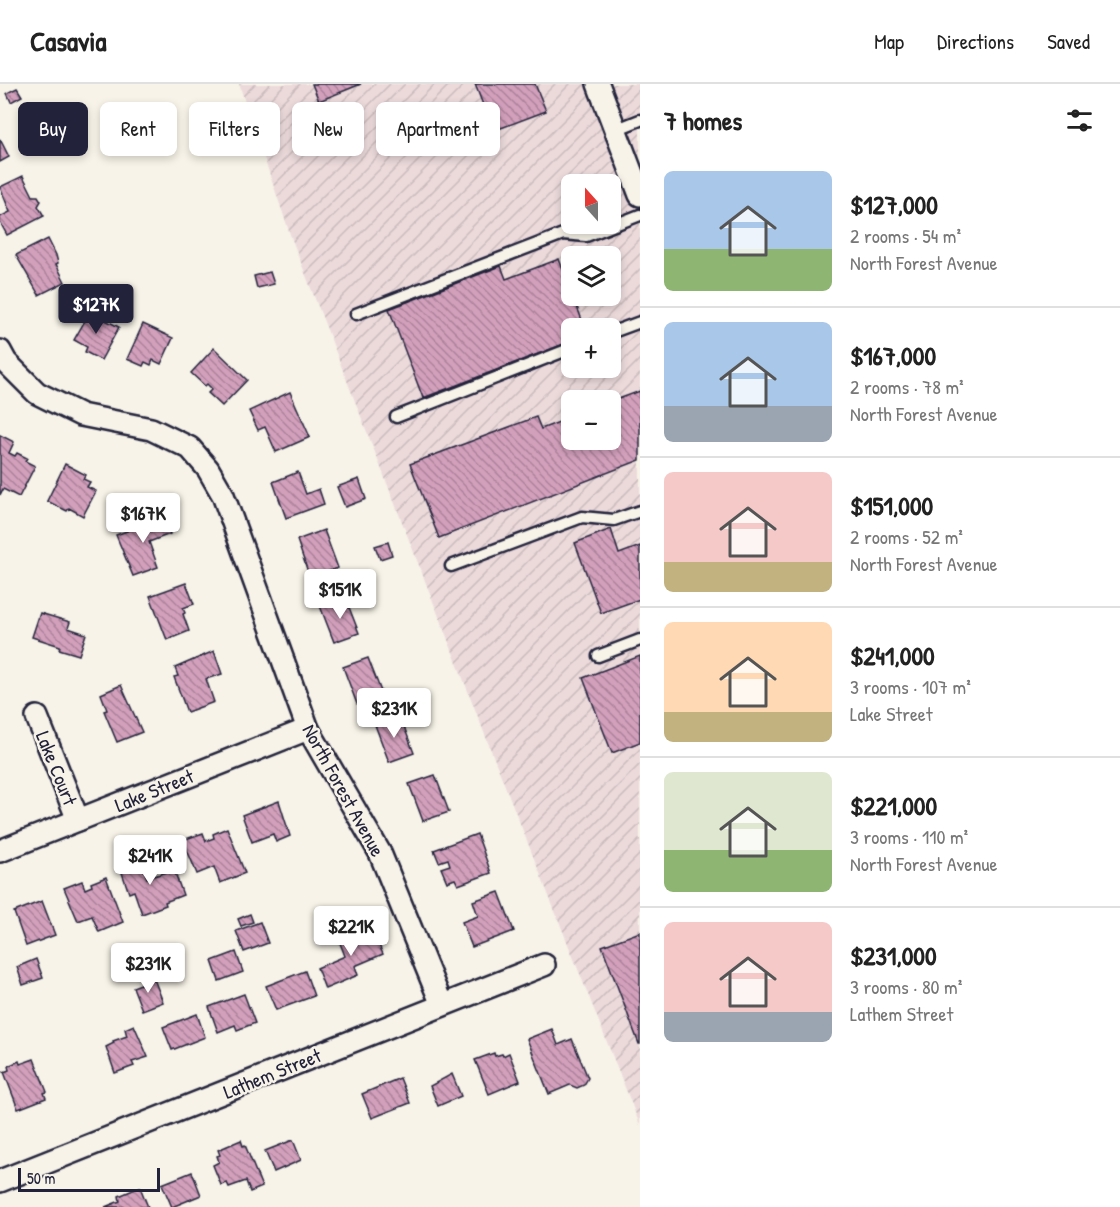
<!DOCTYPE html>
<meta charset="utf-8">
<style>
body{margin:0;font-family:"Patrick Hand",sans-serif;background:#f2f2f2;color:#222;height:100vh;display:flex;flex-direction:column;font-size:22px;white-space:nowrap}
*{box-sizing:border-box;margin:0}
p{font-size:20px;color:#767676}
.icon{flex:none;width:33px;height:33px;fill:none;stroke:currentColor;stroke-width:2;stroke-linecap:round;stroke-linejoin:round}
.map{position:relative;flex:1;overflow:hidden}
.details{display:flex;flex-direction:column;background:#fff;width:480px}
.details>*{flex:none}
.guide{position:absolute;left:18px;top:18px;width:531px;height:54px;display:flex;gap:12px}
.needle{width:39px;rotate:339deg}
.buttons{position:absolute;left:561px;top:90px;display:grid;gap:12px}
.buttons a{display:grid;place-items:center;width:60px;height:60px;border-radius:9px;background:#fff;box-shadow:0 3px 9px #0003;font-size:30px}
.scale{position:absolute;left:18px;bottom:15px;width:142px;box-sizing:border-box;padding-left:6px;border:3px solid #22223b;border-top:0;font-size:16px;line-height:21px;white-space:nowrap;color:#22223b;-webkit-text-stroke:4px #f7f3e8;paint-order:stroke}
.price{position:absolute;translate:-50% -51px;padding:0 14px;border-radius:6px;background:#fff;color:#222;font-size:20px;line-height:39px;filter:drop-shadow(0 2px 3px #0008)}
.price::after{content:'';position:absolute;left:50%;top:36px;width:18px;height:14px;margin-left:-9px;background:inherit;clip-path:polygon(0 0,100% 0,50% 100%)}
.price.on{background:#22223b;color:#fff}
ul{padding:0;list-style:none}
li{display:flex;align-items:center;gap:18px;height:150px;padding:0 24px}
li+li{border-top:2px solid #e0e0e0}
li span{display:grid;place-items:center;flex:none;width:168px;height:120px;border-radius:9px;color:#555}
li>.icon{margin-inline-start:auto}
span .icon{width:72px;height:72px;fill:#fffc;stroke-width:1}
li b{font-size:26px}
h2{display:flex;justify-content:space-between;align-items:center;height:72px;padding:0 24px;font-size:26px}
.tag{padding:0 21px;border-radius:9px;background:#fff;box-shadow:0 3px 9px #0003;font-size:21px;line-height:54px}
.tag.on{background:#22223b;color:#fff}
header{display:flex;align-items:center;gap:36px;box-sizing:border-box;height:84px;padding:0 30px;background:#fff;border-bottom:2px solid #e0e0e0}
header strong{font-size:28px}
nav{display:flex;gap:33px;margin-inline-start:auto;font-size:21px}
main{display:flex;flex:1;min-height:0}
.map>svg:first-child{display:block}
.industrial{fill:url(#industrial-furrows);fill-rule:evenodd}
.building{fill:url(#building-back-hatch);stroke:#22223b;stroke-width:1.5}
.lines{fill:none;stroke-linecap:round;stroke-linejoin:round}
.lane-casing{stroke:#22223b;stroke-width:15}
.street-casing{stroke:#22223b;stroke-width:26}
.lane{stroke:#f7f3e8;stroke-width:10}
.street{stroke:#f7f3e8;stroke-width:21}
.labels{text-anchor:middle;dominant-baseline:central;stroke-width:5;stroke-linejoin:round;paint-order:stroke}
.street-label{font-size:20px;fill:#22223b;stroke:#f7f3e8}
</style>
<header>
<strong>Casavia</strong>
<nav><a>Map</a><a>Directions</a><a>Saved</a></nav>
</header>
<main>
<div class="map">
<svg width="640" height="1123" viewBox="0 0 640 1123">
<defs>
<pattern id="industrial-furrows" width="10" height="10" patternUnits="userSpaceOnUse" patternTransform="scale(1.5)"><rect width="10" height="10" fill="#ecdadb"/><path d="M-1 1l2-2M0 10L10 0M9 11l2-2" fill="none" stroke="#cabbbd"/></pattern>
<pattern id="building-back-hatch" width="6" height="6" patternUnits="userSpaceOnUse" patternTransform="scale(1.5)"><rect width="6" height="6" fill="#d3a0bc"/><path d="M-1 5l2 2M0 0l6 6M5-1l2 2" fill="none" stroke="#ab829a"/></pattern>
</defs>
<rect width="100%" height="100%" fill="#f7f3e8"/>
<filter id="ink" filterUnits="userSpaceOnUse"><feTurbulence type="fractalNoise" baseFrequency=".0167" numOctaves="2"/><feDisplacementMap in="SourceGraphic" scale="12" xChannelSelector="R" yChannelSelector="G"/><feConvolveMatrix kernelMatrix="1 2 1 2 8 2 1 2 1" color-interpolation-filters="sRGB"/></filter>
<g filter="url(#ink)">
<path class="industrial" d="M239 0H640V1041L496 679 291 153ZM572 100H610V140H572ZM572 172H610V212H572ZM572 244H610V284H572ZM572 316H610V356H572Z"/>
<g class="building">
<polygon points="312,0 361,0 319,17"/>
<polygon points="475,0 535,0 546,27 493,47"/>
<polygon points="17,4 22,12 11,18 7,9"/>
<polygon points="0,55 9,73 0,78"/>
<polygon points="23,92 33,112 38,112 41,117 38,122 44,132 7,151 0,138 0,133 10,128 0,103"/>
<polygon points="48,155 56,171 58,179 56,180 65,198 39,211 16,171"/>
<polygon points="559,175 585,244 572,244 572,257 423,314 389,225 501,182 506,195"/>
<polygon points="270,188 274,200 257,204 254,192"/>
<polygon points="90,228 119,243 101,276 85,268 87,263 74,256"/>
<polygon points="143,240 173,254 161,280 153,276 151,281 145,278 143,282 127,275"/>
<polygon points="214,264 247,296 222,322 208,309 212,305 207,300 205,302 191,289"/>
<polygon points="640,307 640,376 439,454 410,380 536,333 541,345 572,333 572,356 610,356 610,318"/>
<polygon points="290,308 310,353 276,368 265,343 258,346 249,327"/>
<polygon points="0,351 14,358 9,369 15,372 17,369 27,374 25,377 35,382 19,413 3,405 0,411"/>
<polygon points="65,380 86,391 83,395 90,398 87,403 96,407 83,432 69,424 67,427 47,417"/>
<polygon points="298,388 306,410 319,405 324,420 286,434 273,398"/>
<polygon points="359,395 366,415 345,423 337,403"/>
<polygon points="162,429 170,450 149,458 158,483 133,492 116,451 140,442 138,438"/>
<polygon points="611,445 619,470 640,462 640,515 601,529 575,459"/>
<polygon points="324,446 338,484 310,494 297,456"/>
<polygon points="388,458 392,471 380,475 375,462"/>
<polygon points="186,499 194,520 183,524 185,529 183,530 189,547 167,556 150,512"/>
<polygon points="345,513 359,549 334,558 320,522"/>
<polygon points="40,529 70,538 68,544 86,550 79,571 59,565 60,562 32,553"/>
<polygon points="214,567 222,590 206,595 214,618 187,628 174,593 178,592 175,584"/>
<polygon points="640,572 640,658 612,669 583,594"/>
<polygon points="368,574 382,610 357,620 343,583"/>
<polygon points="121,601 142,648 117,658 104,627 107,626 101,610"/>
<polygon points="400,632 414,669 389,678 375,641"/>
<polygon points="435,691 449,728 423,737 409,700"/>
<polygon points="279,717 290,752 276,758 273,750 252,758 242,731"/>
<polygon points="227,744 245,789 220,799 214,783 197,790 183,756 203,749 206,757 214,754 213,750"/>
<polygon points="477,750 491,789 458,801 455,795 447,798 441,784 450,781 448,775 439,778 434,766"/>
<polygon points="139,773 147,794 174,786 183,811 165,818 166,821 142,830 134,807 129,809 119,780"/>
<polygon points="106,793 123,838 99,848 92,832 78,837 64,804 82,797 85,805 92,802 91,799"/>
<polygon points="499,808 514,847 472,863 462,838 478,832 473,817"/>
<polygon points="42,817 55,851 26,862 14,828"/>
<polygon points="250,830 253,838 241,842 238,835"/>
<polygon points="260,838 268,859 244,868 236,847"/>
<polygon points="370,841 383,870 355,882 358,891 325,905 317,884 345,872 338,854"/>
<polygon points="640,848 640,960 639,960 602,862"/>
<polygon points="236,868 243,888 219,897 212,877"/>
<polygon points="36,875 43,894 23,901 17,883"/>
<polygon points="305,887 314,912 276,926 266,902"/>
<polygon points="154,895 163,918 142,926 133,903"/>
<polygon points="244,910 255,939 237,946 235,941 218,948 209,923"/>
<polygon points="197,930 205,953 172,966 163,943"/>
<polygon points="134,941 148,973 132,978 134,982 115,989 106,963 114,959 113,957 127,952 125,945"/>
<polygon points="552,945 558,961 572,955 588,994 584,1001 577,1004 570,1001 549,1010 527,955"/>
<polygon points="494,969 495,972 502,970 503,972 509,969 520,997 489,1010 475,976"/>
<polygon points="34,975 47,1008 44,1009 46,1014 18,1025 4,988 9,986 8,982 19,977 20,980"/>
<polygon points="452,990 461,1012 438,1022 430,1002"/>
<polygon points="400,994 410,1019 372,1034 362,1010"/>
<polygon points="241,1056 243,1062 245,1061 262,1103 250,1108 246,1097 229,1103 227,1099 221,1101 213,1081 219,1078 217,1072 220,1071 218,1066"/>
<polygon points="293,1056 301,1076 274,1088 265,1067"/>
<polygon points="192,1088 201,1111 172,1123 162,1100"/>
<polygon points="140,1103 148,1123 105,1123 120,1117 119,1112"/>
</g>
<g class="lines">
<defs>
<g id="lane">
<polyline points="615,46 640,36"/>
<polyline points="356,230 563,150 586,152 640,131"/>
<polyline points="610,249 640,238"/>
<polyline points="396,333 572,264"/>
<polyline points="451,482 582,433 614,436 640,427"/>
<polyline points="598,572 640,556"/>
</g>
<g id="street">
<polyline points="598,0 640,111"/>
<polyline points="0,267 6,278 37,309 81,331 151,345 190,364 208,385 223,411 308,645 380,769 442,921"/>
<polyline points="37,633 78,736"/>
<polyline points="0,767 308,645"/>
<polyline points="0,1097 544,881"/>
</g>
</defs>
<use href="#lane" class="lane-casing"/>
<use href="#street" class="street-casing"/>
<use href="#lane" class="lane"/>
<use href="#street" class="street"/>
</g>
</g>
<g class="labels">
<g class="street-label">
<text transform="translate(57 684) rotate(68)">Lake Court</text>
<text transform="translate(154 706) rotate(-22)">Lake Street</text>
<text transform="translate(344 706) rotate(61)">North Forest Avenue</text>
<text transform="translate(272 989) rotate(-22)">Lathem Street</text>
</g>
</g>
</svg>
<div class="buttons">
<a><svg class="needle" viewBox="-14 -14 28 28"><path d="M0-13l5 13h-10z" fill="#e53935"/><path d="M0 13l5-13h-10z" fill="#767676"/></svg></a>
<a><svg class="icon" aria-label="layers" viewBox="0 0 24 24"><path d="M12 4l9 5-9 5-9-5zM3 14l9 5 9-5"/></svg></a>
<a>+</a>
<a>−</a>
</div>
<div class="scale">50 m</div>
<b class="price on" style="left:96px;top:251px">$127K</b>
<b class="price" style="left:143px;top:460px">$167K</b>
<b class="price" style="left:340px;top:536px">$151K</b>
<b class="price" style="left:394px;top:655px">$231K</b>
<b class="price" style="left:150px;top:802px">$241K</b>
<b class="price" style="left:351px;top:873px">$221K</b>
<b class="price" style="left:148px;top:910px">$231K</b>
<div class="guide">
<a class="tag on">Buy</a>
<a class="tag">Rent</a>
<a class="tag">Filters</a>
<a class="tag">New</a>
<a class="tag">Apartment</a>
</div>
</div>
<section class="details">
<h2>7 homes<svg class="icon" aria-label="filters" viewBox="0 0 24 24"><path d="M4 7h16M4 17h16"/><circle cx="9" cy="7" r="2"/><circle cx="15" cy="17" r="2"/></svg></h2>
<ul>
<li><span style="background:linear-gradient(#a9c7e8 65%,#8fb573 0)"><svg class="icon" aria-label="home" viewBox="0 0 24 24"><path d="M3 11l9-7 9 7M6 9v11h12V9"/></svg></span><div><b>$127,000</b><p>2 rooms · 54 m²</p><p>North Forest Avenue</p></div></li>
<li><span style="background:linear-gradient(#a9c7e8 70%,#9aa5b1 0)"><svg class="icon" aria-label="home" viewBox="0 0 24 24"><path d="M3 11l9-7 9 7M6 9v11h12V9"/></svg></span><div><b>$167,000</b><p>2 rooms · 78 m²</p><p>North Forest Avenue</p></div></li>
<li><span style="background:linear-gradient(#f6c9c9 75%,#c2b280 0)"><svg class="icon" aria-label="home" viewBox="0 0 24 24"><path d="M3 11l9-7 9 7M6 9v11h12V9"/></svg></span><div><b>$151,000</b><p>2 rooms · 52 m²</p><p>North Forest Avenue</p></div></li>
<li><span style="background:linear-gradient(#ffd9b3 75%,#c2b280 0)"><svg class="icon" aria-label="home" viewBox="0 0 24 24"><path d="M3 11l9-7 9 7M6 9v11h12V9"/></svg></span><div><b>$241,000</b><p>3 rooms · 107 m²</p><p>Lake Street</p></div></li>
<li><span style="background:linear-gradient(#dfe7d0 65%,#8fb573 0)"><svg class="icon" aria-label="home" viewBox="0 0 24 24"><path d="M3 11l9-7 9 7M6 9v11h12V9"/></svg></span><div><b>$221,000</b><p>3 rooms · 110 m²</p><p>North Forest Avenue</p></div></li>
<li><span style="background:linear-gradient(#f6c9c9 75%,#9aa5b1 0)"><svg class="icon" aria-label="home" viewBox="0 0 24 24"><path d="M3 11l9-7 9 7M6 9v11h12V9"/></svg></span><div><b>$231,000</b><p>3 rooms · 80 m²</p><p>Lathem Street</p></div></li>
</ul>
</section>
</main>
